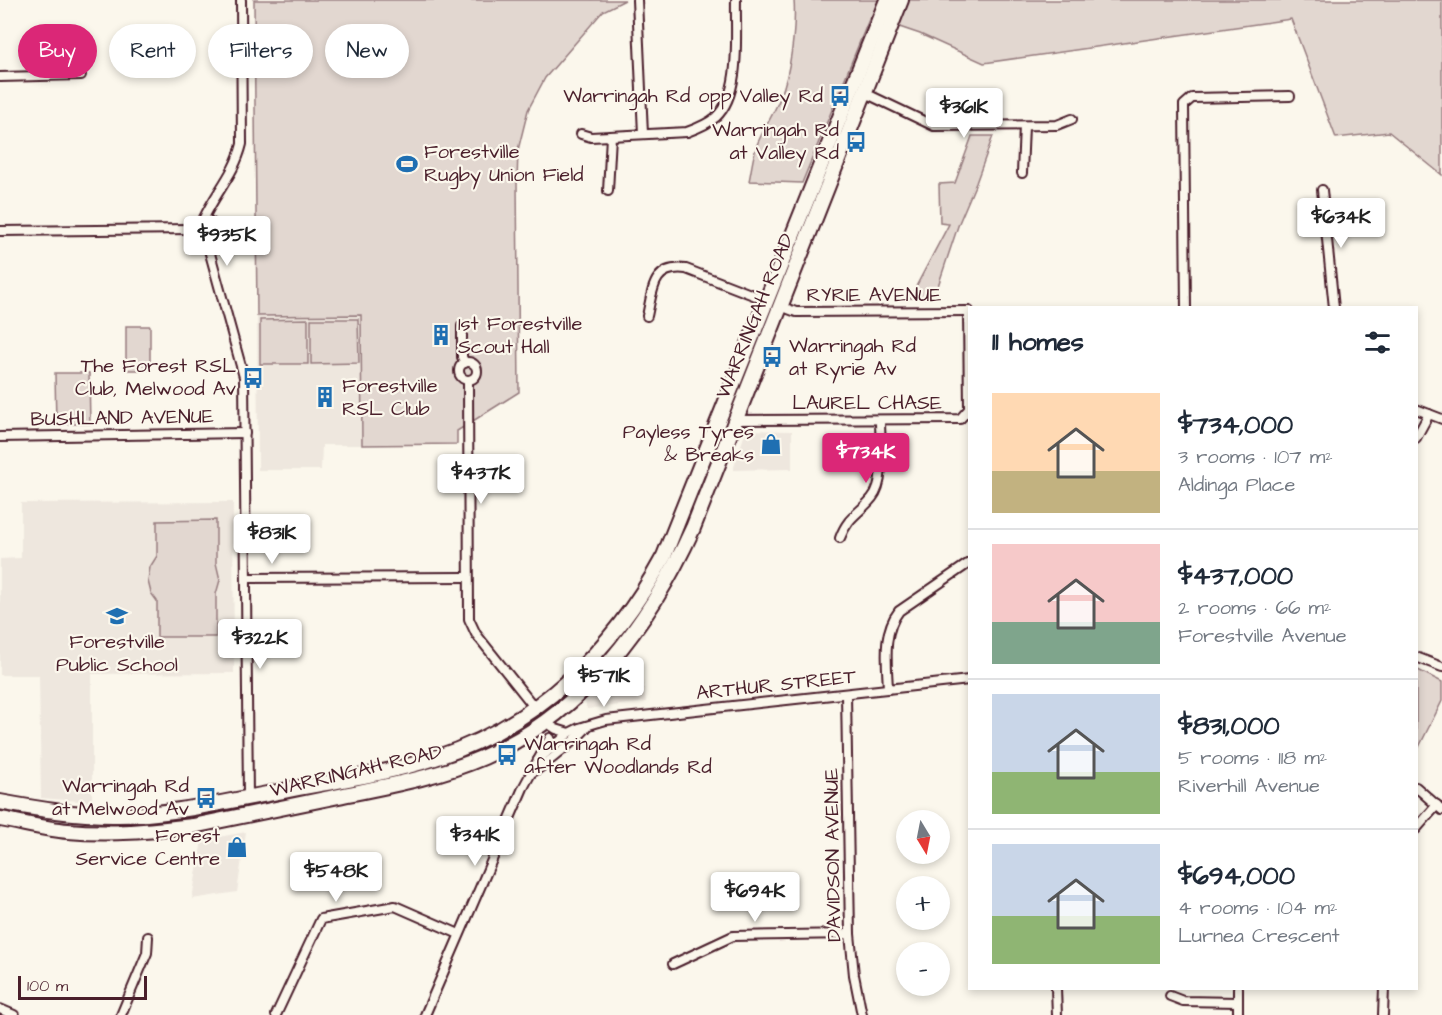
<!DOCTYPE html>
<meta charset="utf-8">
<style>
body{margin:0;font-family:"Architects Daughter",sans-serif;background:#f2f2f3;color:#1f2937;height:100vh;display:flex;flex-direction:column;font-size:22px;white-space:nowrap}
*{box-sizing:border-box;margin:0}
p{font-size:20px;color:#747a83}
.icon{flex:none;width:33px;height:33px;fill:none;stroke:currentColor;stroke-width:2;stroke-linecap:round;stroke-linejoin:round}
.map{position:relative;flex:1;overflow:hidden}
.sheet{position:absolute;left:968px;top:306px;width:450px;height:684px;display:flex;flex-direction:column;background:#fff;border-radius:0px;box-shadow:0 3px 9px #0003}
.sheet>*{flex:none}
.hud{position:absolute;left:18px;top:24px;width:570px;height:54px;display:flex;gap:12px}
.needle{width:39px;rotate:170deg}
.tools{position:absolute;left:896px;top:810px;display:grid;gap:12px}
.tools a{display:grid;place-items:center;width:54px;height:54px;border-radius:50%;background:#fff;box-shadow:0 3px 9px #0003;font-size:30px}
.scale{position:absolute;left:18px;bottom:15px;width:129px;box-sizing:border-box;padding-left:6px;border:3px solid #4a1f2b;border-top:0;font-size:16px;line-height:21px;white-space:nowrap;color:#4a1f2b;-webkit-text-stroke:4px #fbf7ec;paint-order:stroke}
.price{position:absolute;translate:-50% -51px;padding:0 14px;border-radius:6px;background:#fff;color:#222;font-size:20px;line-height:39px;filter:drop-shadow(0 2px 3px #0008)}
.price::after{content:'';position:absolute;left:50%;top:36px;width:18px;height:14px;margin-left:-9px;background:inherit;clip-path:polygon(0 0,100% 0,50% 100%)}
.price.current{background:#db2777;color:#fff}
ul{padding:0;list-style:none}
li{display:flex;align-items:center;gap:18px;height:150px;padding:0 24px}
li+li{border-top:2px solid #e0e1e3}
li span{display:grid;place-items:center;flex:none;width:168px;height:120px;border-radius:0px;color:#555}
li>.icon{margin-inline-start:auto}
span .icon{width:72px;height:72px;fill:#fffc;stroke-width:1}
li b{font-size:26px}
h2{display:flex;justify-content:space-between;align-items:center;height:72px;padding:0 24px;font-size:26px}
.tag{padding:0 21px;border-radius:27px;background:#fff;box-shadow:0 3px 9px #0003;font-size:21px;line-height:54px}
.tag.current{background:#db2777;color:#fff}
.map>svg:first-child{display:block}
.built{fill:#eee7de}
.green{fill:#e2d7d0;stroke:#967b7e;stroke-width:1.5}
.lines{fill:none;stroke-linecap:round;stroke-linejoin:round}
.minor-casing{stroke:#4a1f2b;stroke-width:12}
.trunk-casing{stroke:#4a1f2b;stroke-width:18}
.minor{stroke:#fbf7ec;stroke-width:8}
.trunk{stroke:#fbf7ec;stroke-width:14}
.labels{text-anchor:middle;dominant-baseline:central;stroke-width:4.5;stroke-linejoin:round;paint-order:stroke}
.poi-label{font-size:20px;fill:#4a1f2b;stroke:#fbf7ec;text-anchor:end}
.street-label{font-size:20px;fill:#4a1f2b;stroke:#fbf7ec}
</style>
<div class="map">
<svg width="1442" height="1015" viewBox="0 0 1442 1015">
<rect width="100%" height="100%" fill="#fbf7ec"/>
<filter id="ink" filterUnits="userSpaceOnUse"><feTurbulence type="fractalNoise" baseFrequency=".0167" numOctaves="2"/><feDisplacementMap in="SourceGraphic" scale="12" xChannelSelector="R" yChannelSelector="G"/><feConvolveMatrix kernelMatrix="1 2 1 2 8 2 1 2 1" color-interpolation-filters="sRGB"/></filter>
<g filter="url(#ink)">
<g class="built">
<polygon points="361,315 362,445 322,445 321,470 258,470 257,316"/>
<polygon points="746,430 792,431 792,469 733,470"/>
<polygon points="233,502 234,673 92,674 92,802 41,798 39,675 0,675 0,559 21,558 21,503"/>
<polygon points="642,673 646,702 587,709 585,702 618,675"/>
<polygon points="246,832 237,892 192,899 202,840"/>
</g>
<g class="green">
<polygon points="254,0 625,0 603,11 545,78 528,110 518,150 517,182 519,392 457,431 457,444 362,445 361,315 257,316"/>
<path d="M794 0H1442V175L1389 132 1336 138 1291 19 984 63 920 34 870 17 802 183 749 181C752 168 753 152 759 140 766 125 774 113 780 98 791 71 796 28 794 0Z"/>
<polygon points="972,136 993,136 976,183 959,223 934,298 910,298 949,224 940,223 939,184 955,183"/>
<polygon points="308,319 308,364 260,364 260,320"/>
<polygon points="311,319 358,319 359,363 311,364"/>
<rect x="126" y="326" width="24" height="44"/>
<polygon points="55,373 89,373 90,424 56,424"/>
<polygon points="216,520 216,563 220,580 216,594 216,637 157,637 157,601 151,593 148,581 150,567 157,556 157,521"/>
<polygon points="1416,669 1442,682 1442,701 1416,753"/>
</g>
<g class="lines">
<defs>
<g id="minor">
<polyline points="637,0 643,134"/>
<polyline points="0,77 81,75"/>
<polyline points="865,93 934,126 1057,125 1072,119"/>
<path d="M581 134 591 137 687 132C698 128 708 124 716 117 742 93 735 33 736 0"/>
<polyline points="1022,173 1024,126"/>
<polyline points="1322,190 1334,308"/>
<polyline points="608,191 611,136"/>
<path d="M204 218C216 192 235 173 242 144L241 0"/>
<path d="M193 229C198 245 217 239 212 223L204 218"/>
<polyline points="0,231 193,229"/>
<polyline points="206,239 244,377 248,797"/>
<polyline points="780,306 796,312 969,311"/>
<polyline points="1186,308 1184,105 1192,98 1290,96"/>
<path d="M647 316C653 290 652 265 686 269L766 300"/>
<polyline points="462,326 462,357 465,363"/>
<circle cx="468" cy="371" r="9"/>
<polyline points="468,380 469,619 476,634 535,708"/>
<polyline points="1416,409 1442,419"/>
<polyline points="735,420 960,419 969,409 968,311"/>
<polyline points="0,437 245,433"/>
<polyline points="1416,438 1429,414"/>
<path d="M840 538C848 516 859 514 872 498 886 482 880 442 880 421"/>
<polyline points="247,578 468,577"/>
<polyline points="1416,657 1442,667"/>
<path d="M888 689C887 662 882 633 899 611L969 563"/>
<polyline points="846,694 850,934 854,975 862,1015"/>
<polyline points="544,721 556,729 569,733"/>
<polyline points="538,760 569,733 579,728 606,720 969,680"/>
<path d="M533 772C543 767 580 736 587 727"/>
<polyline points="1416,787 1442,810"/>
<polyline points="1416,829 1437,805"/>
<polyline points="673,964 733,936 850,934"/>
<polyline points="1056,988 1057,1015"/>
<polyline points="1238,988 1238,1015"/>
<polyline points="1170,996 1183,1001 1238,1002"/>
<polyline points="0,1009 14,1015"/>
<polyline points="121,1015 147,953 148,937"/>
<polyline points="276,1015 321,919 395,906 459,934"/>
<polyline points="425,1015 523,788 550,738"/>
<polyline points="1383,1015 1384,988"/>
</g>
<g id="trunk">
<path d="M0 802C38 809 74 815 113 815 170 816 227 801 283 791 334 781 386 774 435 758 538 725 613 650 664 556L887 0"/>
<path d="M0 819C23 823 45 829 68 831 110 835 151 831 193 826 242 816 290 806 339 796 388 786 438 777 484 757 583 714 650 623 693 528L901 0"/>
</g>
</defs>
<use href="#minor" class="minor-casing"/>
<use href="#trunk" class="trunk-casing"/>
<use href="#minor" class="minor"/>
<use href="#trunk" class="trunk"/>
</g>
</g>
<defs>
<symbol id="bus-bare" viewBox="-9 -9 18 18"><path d="M-5-6H5V4H4V6H2V4H-2V6H-4V4H-5ZM-3.5-4V0h7V-4ZM-3.5 1.2v1.5H-2V1.2ZM2 1.2v1.5H3.5V1.2Z" fill="#1f6fb2" stroke="#fbf7ec" stroke-width="2.5" paint-order="stroke"/></symbol>
<symbol id="stadium-bare" viewBox="-9 -9 18 18"><path d="M0-5a6.5 5 0 1 0 0 10a6.5 5 0 1 0 0-10ZM-3.5-1.8h7v3.6h-7Z" fill="#1f6fb2" stroke="#fbf7ec" stroke-width="2.5" paint-order="stroke"/></symbol>
<symbol id="building-bare" viewBox="-9 -9 18 18"><path d="M-4-6H4V6H1V3H-1V6H-4ZM-2.5-4.3h1.7v1.8h-1.7ZM.8-4.3h1.7v1.8H.8ZM-2.5-1h1.7V.8h-1.7ZM.8-1h1.7V.8H.8Z" fill="#1f6fb2" stroke="#fbf7ec" stroke-width="2.5" paint-order="stroke"/></symbol>
<symbol id="shop-bare" viewBox="-9 -9 18 18"><path d="M-5-2.5h2.3a2.7 3.5 0 0 1 5.4 0H5L5.5 6h-11ZM-1.5-2.5h3a1.5 2.3 0 0 0-3 0Z" fill="#1f6fb2" stroke="#fbf7ec" stroke-width="2.5" paint-order="stroke"/></symbol>
<symbol id="school-bare" viewBox="-9 -9 18 18"><path d="M0-5L7-2L0 1L-7-2ZM-4 1L0 2.5L4 1V4Q0 6-4 4Z" fill="#1f6fb2" stroke="#fbf7ec" stroke-width="2.5" paint-order="stroke"/></symbol>
</defs>
<g fill-rule="evenodd">
<use href="#bus-bare" x="825" y="81" width="30" height="30"/>
<use href="#bus-bare" x="841" y="127" width="30" height="30"/>
<use href="#stadium-bare" x="392" y="149" width="30" height="30"/>
<use href="#building-bare" x="426" y="320" width="30" height="30"/>
<use href="#bus-bare" x="757" y="342" width="30" height="30"/>
<use href="#bus-bare" x="238" y="363" width="30" height="30"/>
<use href="#building-bare" x="310" y="382" width="30" height="30"/>
<use href="#shop-bare" x="756" y="429" width="30" height="30"/>
<use href="#school-bare" x="102" y="601" width="30" height="30"/>
<use href="#bus-bare" x="492" y="740" width="30" height="30"/>
<use href="#bus-bare" x="191" y="783" width="30" height="30"/>
<use href="#shop-bare" x="222" y="832" width="30" height="30"/>
</g>
<g class="labels">
<g class="poi-label">
<text x="823" y="96">Warringah Rd opp Valley Rd</text>
<text x="839" y="130">Warringah Rd<tspan x="839" dy="23">at Valley Rd</tspan></text>
<text x="424" y="152" text-anchor="start">Forestville<tspan x="424" dy="23">Rugby Union Field</tspan></text>
<text x="458" y="324" text-anchor="start">1st Forestville<tspan x="458" dy="23">Scout Hall</tspan></text>
<text x="789" y="346" text-anchor="start">Warringah Rd<tspan x="789" dy="23">at Ryrie Av</tspan></text>
<text x="236" y="366">The Forest RSL<tspan x="236" dy="23">Club, Melwood Av</tspan></text>
<text x="342" y="386" text-anchor="start">Forestville<tspan x="342" dy="23">RSL Club</tspan></text>
<text x="754" y="432">Payless Tyres<tspan x="754" dy="23">&amp; Breaks</tspan></text>
<text x="117" y="642" text-anchor="middle">Forestville<tspan x="117" dy="23">Public School</tspan></text>
<text x="524" y="744" text-anchor="start">Warringah Rd<tspan x="524" dy="23">after Woodlands Rd</tspan></text>
<text x="189" y="786">Warringah Rd<tspan x="189" dy="23">at Melwood Av</tspan></text>
<text x="220" y="836">Forest<tspan x="220" dy="23">Service Centre</tspan></text>
</g>
<g class="street-label">
<text x="874" y="295">RYRIE AVENUE</text>
<text transform="translate(755 316) rotate(-68)">WARRINGAH ROAD</text>
<text x="867" y="403">LAUREL CHASE</text>
<text transform="translate(122 418) rotate(-1)">BUSHLAND AVENUE</text>
<text transform="translate(776 685) rotate(-6)">ARTHUR STREET</text>
<text transform="translate(356 771) rotate(-13)">WARRINGAH ROAD</text>
<text transform="translate(833 855) rotate(-91)">DAVIDSON AVENUE</text>
</g>
</g>
</svg>
<div class="tools">
<a><svg class="needle" viewBox="-14 -14 28 28"><path d="M0-13l5 13h-10z" fill="#e53935"/><path d="M0 13l5-13h-10z" fill="#747a83"/></svg></a>
<a>+</a>
<a>−</a>
</div>
<div class="scale">100 m</div>
<b class="price" style="left:964px;top:139px">$361K</b>
<b class="price" style="left:1341px;top:249px">$634K</b>
<b class="price" style="left:227px;top:267px">$935K</b>
<b class="price current" style="left:866px;top:484px">$734K</b>
<b class="price" style="left:481px;top:505px">$437K</b>
<b class="price" style="left:272px;top:565px">$831K</b>
<b class="price" style="left:260px;top:670px">$322K</b>
<b class="price" style="left:604px;top:708px">$571K</b>
<b class="price" style="left:475px;top:867px">$341K</b>
<b class="price" style="left:336px;top:903px">$548K</b>
<b class="price" style="left:755px;top:923px">$694K</b>
<div class="hud">
<a class="tag current">Buy</a>
<a class="tag">Rent</a>
<a class="tag">Filters</a>
<a class="tag">New</a>
</div>
<section class="sheet">
<h2>11 homes<svg class="icon" aria-label="filters" viewBox="0 0 24 24"><path d="M4 7h16M4 17h16"/><circle cx="9" cy="7" r="2"/><circle cx="15" cy="17" r="2"/></svg></h2>
<ul>
<li><span style="background:linear-gradient(#ffd9b3 65%,#c2b280 0)"><svg class="icon" aria-label="home" viewBox="0 0 24 24"><path d="M3 11l9-7 9 7M6 9v11h12V9"/></svg></span><div><b>$734,000</b><p>3 rooms · 107 m²</p><p>Aldinga Place</p></div></li>
<li><span style="background:linear-gradient(#f6c9c9 65%,#7fa58c 0)"><svg class="icon" aria-label="home" viewBox="0 0 24 24"><path d="M3 11l9-7 9 7M6 9v11h12V9"/></svg></span><div><b>$437,000</b><p>2 rooms · 66 m²</p><p>Forestville Avenue</p></div></li>
<li><span style="background:linear-gradient(#c9d6e8 65%,#8fb573 0)"><svg class="icon" aria-label="home" viewBox="0 0 24 24"><path d="M3 11l9-7 9 7M6 9v11h12V9"/></svg></span><div><b>$831,000</b><p>5 rooms · 118 m²</p><p>Riverhill Avenue</p></div></li>
<li><span style="background:linear-gradient(#c9d6e8 60%,#8fb573 0)"><svg class="icon" aria-label="home" viewBox="0 0 24 24"><path d="M3 11l9-7 9 7M6 9v11h12V9"/></svg></span><div><b>$694,000</b><p>4 rooms · 104 m²</p><p>Lurnea Crescent</p></div></li>
</ul>
</section>
</div>
